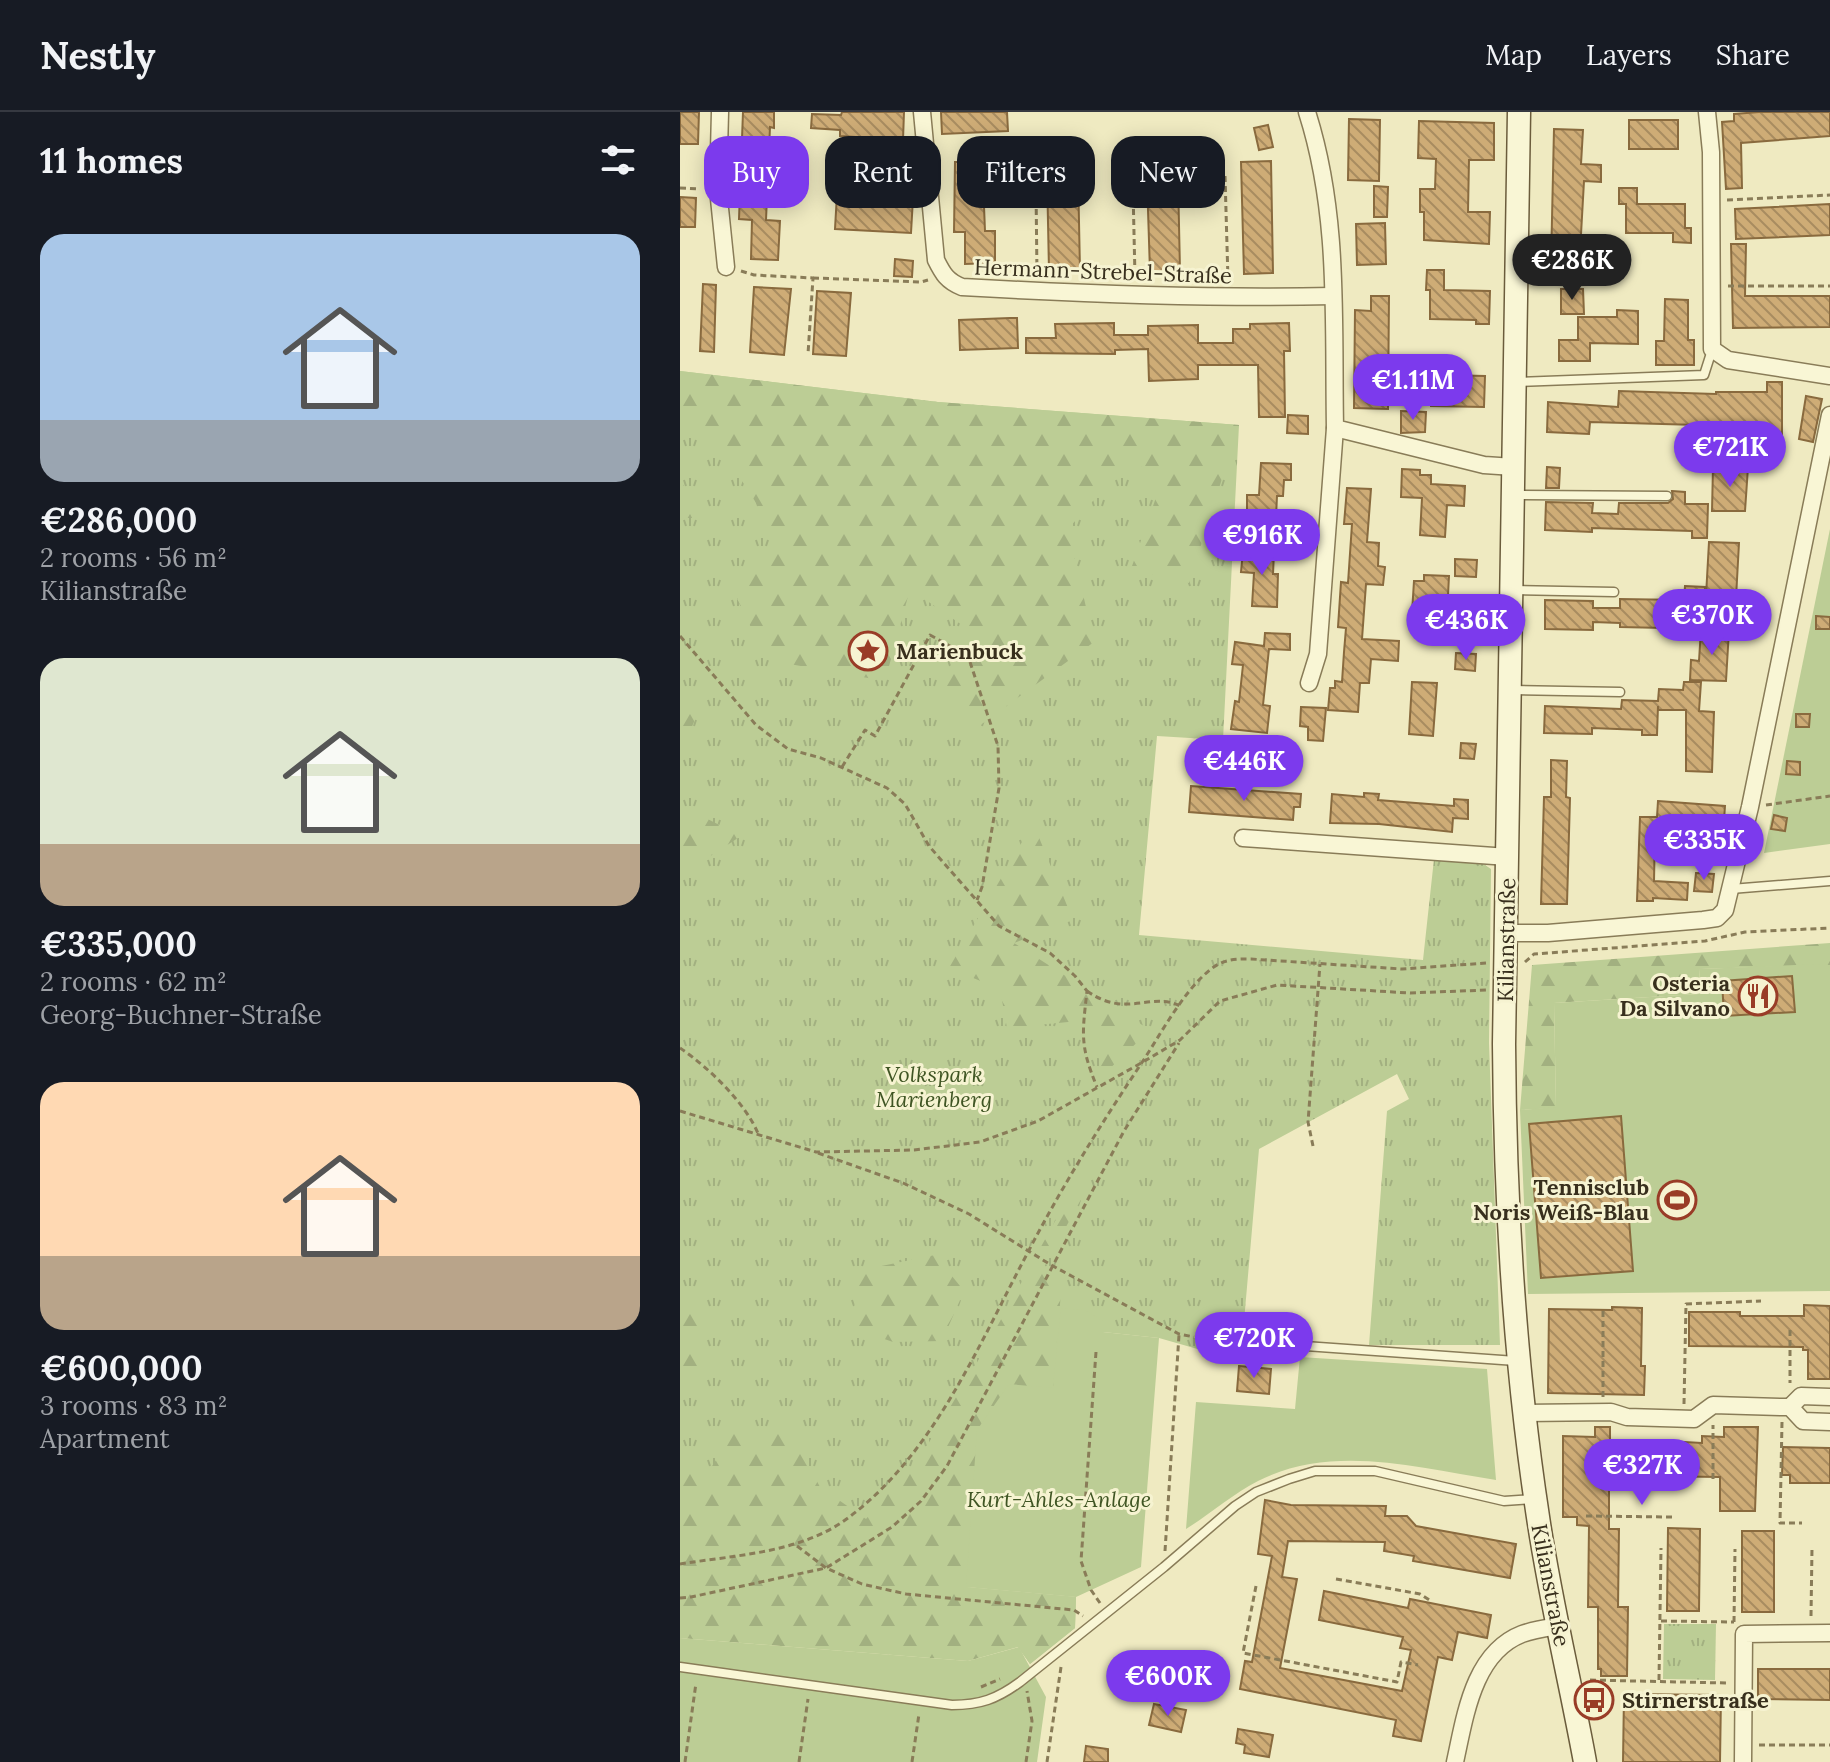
<!DOCTYPE html>
<meta charset="utf-8">
<style>
body{margin:0;font-family:Lora,serif;background:#20242c;color:#f1f3f6;height:100vh;display:flex;flex-direction:column;font-size:30px;white-space:nowrap}
*{box-sizing:border-box;margin:0}
p{font-size:26px;color:#9ea1a6}
.icon{flex:none;width:44px;height:44px;fill:none;stroke:currentColor;stroke-width:2;stroke-linecap:round;stroke-linejoin:round}
.map{position:relative;flex:1;overflow:hidden}
.details{display:flex;flex-direction:column;background:#171b24;width:680px}
.details>*{flex:none}
.top-card{position:absolute;left:24px;top:24px;width:760px;height:72px;display:flex;gap:16px}
.price{position:absolute;translate:-50% -68px;padding:0 18px;border-radius:28px;background:#7c3aed;color:#fff;font-size:26px;line-height:52px;filter:drop-shadow(0 2px 4px #0008)}
.price::after{content:'';position:absolute;left:50%;top:48px;width:24px;height:18px;margin-left:-12px;background:inherit;clip-path:polygon(0 0,100% 0,50% 100%)}
.price.on{background:#222;color:#fff}
ul{padding:0;list-style:none}
li{display:grid;align-content:center;gap:16px;height:424px;padding:0 40px}
li span{display:grid;place-items:center;height:248px;border-radius:24px;color:#555}
li>.icon{margin-inline-start:auto}
span .icon{width:144px;height:144px;fill:#fffc;stroke-width:1}
li b{font-size:34px}
h2{display:flex;justify-content:space-between;align-items:center;height:96px;padding:0 40px;font-size:34px}
.chip{padding:0 28px;border-radius:24px;background:#171b24;box-shadow:0 4px 20px #0003;font-size:28px;line-height:72px}
.chip.on{background:#7c3aed;color:#fff}
header{display:flex;align-items:center;gap:48px;box-sizing:border-box;height:112px;padding:0 40px;background:#171b24;border-bottom:2px solid #363941}
header strong{font-size:38px}
nav{display:flex;gap:44px;margin-inline-start:auto;font-size:28px}
main{display:flex;flex:1;min-height:0}
.map>svg:first-child{display:block}
.grass{fill:url(#grass-tufts)}
.forest{fill:url(#forest-firs)}
.garden{fill:#bccd95}
.building{fill:url(#building-back-hatch);stroke:#896a3e;stroke-width:2}
.lines{fill:none;stroke-linecap:round;stroke-linejoin:round}
.lane-casing{stroke:#897c58;stroke-width:11}
.street-casing{stroke:#897c58;stroke-width:19}
.secondary-casing{stroke:#6b5c3c;stroke-width:25}
.path{stroke:#897c58;stroke-width:3;stroke-dasharray:6 4;stroke-linecap:butt}
.lane{stroke:#f9f6d5;stroke-width:8}
.street{stroke:#f9f6d5;stroke-width:16}
.secondary{stroke:#f9f6d5;stroke-width:22}
.labels{text-anchor:middle;dominant-baseline:central;stroke-width:6;stroke-linejoin:round;paint-order:stroke}
.street-label{font-size:22px;fill:#382f1d;stroke:#f6f3d1}
.poi-label{font-size:22px;font-weight:bold;fill:#382f1d;stroke:#f6f3d1;text-anchor:start}
.park-label{font-size:22px;font-style:italic;fill:#3f5523;stroke:#f6f3d1}
</style>
<header>
<strong>Nestly</strong>
<nav><a>Map</a><a>Layers</a><a>Share</a></nav>
</header>
<main>
<section class="details">
<h2>11 homes<svg class="icon" aria-label="filters" viewBox="0 0 24 24"><path d="M4 7h16M4 17h16"/><circle cx="9" cy="7" r="2"/><circle cx="15" cy="17" r="2"/></svg></h2>
<ul>
<li><span style="background:linear-gradient(#a9c7e8 75%,#9aa5b1 0)"><svg class="icon" aria-label="home" viewBox="0 0 24 24"><path d="M3 11l9-7 9 7M6 9v11h12V9"/></svg></span><div><b>€286,000</b><p>2 rooms · 56 m²</p><p>Kilianstraße</p></div></li>
<li><span style="background:linear-gradient(#dfe7d0 75%,#b9a48a 0)"><svg class="icon" aria-label="home" viewBox="0 0 24 24"><path d="M3 11l9-7 9 7M6 9v11h12V9"/></svg></span><div><b>€335,000</b><p>2 rooms · 62 m²</p><p>Georg-Buchner-Straße</p></div></li>
<li><span style="background:linear-gradient(#ffd9b3 70%,#b9a48a 0)"><svg class="icon" aria-label="home" viewBox="0 0 24 24"><path d="M3 11l9-7 9 7M6 9v11h12V9"/></svg></span><div><b>€600,000</b><p>3 rooms · 83 m²</p><p>Apartment</p></div></li>
</ul>
</section>
<div class="map">
<svg width="1150" height="1650" viewBox="0 0 1150 1650">
<defs>
<pattern id="grass-tufts" width="24" height="20" patternUnits="userSpaceOnUse" patternTransform="scale(2)"><rect width="24" height="20" fill="#bccd95"/><path d="M3 7l-1-3M5 7V3M7 7l1-3M15 17l-1-3M17 17v-4M19 17l1-3" fill="none" stroke="#a2b080"/></pattern>
<pattern id="forest-firs" width="22" height="20" patternUnits="userSpaceOnUse" patternTransform="scale(2)"><rect width="22" height="20" fill="#bccd95"/><path d="M5 1l3.5 6h-7zM16 11l3.5 6h-7z" fill="#a2b080"/></pattern>
<pattern id="building-back-hatch" width="6" height="6" patternUnits="userSpaceOnUse" patternTransform="scale(2)"><rect width="6" height="6" fill="#ceac76"/><path d="M-1 5l2 2M0 0l6 6M5-1l2 2" fill="none" stroke="#a88c60"/></pattern>
</defs>
<rect width="100%" height="100%" fill="#efeac1"/>
<g class="grass">
<polygon points="0,259 258,290 559,313 543,628 477,624 459,823 743,848 754,747 802,751 811,757 809,931 820,1233 689,1233 707,999 729,987 717,962 579,1037 563,1221 521,1238 479,1226 423,1220 286,1475 396,1485 395,1516 350,1552 338,1535 0,1526"/>
<polygon points="984,1512 1036,1512 1035,1568 983,1567"/>
</g>
<g class="forest">
<polygon points="0,259 258,290 559,313 509,471 451,457 486,357 445,353 388,417 414,530 295,617 253,581 292,520 230,477 205,569 87,548 57,487 98,425 28,316 0,312"/>
<polygon points="0,360 12,406 0,406"/>
<polygon points="0,575 17,603 0,642"/>
<polygon points="0,693 61,724 0,764"/>
<polygon points="353,711 393,808 334,831 470,918 423,963 409,908 327,916 320,877 269,856"/>
<polygon points="1150,831 1150,853 1020,857 1018,882 874,891 876,996 840,998 852,853"/>
<polygon points="401,1062 411,1069 363,1157 381,1180 373,1277 286,1475 396,1485 395,1516 350,1552 338,1535 288,1549 0,1526 0,1328 23,1368 55,1319 112,1323 140,1375 186,1407 242,1342 302,1242"/>
<polygon points="255,1143 284,1179 262,1229 213,1230 170,1215 182,1158"/>
<polygon points="0,1181 20,1185 28,1267 0,1285"/>
</g>
<g class="garden">
<polygon points="1150,417 1150,732 1084,741"/>
<polygon points="1139,852 1150,853 1150,1179 848,1182 840,998 876,995 874,891 1018,882 1020,857"/>
<polygon points="381,1196 405,1198 423,1209 423,1220 479,1226 461,1455 396,1485 286,1475 297,1318 329,1272 373,1276"/>
<path d="M620 1245 807 1257 816 1368C738 1356 653 1331 578 1369 553 1382 530 1402 506 1417L516 1290 615 1297Z"/>
<polygon points="0,1526 288,1549 339,1535 366,1585 357,1650 0,1650"/>
</g>
<g class="building">
<polygon points="0,0 19,0 18,32 0,32"/>
<polygon points="63,0 94,0 94,16 90,15 86,108 100,109 98,148 71,147 72,108 59,107"/>
<polygon points="162,0 224,0 223,28 160,24 160,18 131,16 132,2 161,3"/>
<polygon points="261,0 327,0 328,19 262,22"/>
<polygon points="1079,0 1150,0 1150,24 1061,31 1062,76 1046,77 1042,10 1054,9 1054,2"/>
<polygon points="669,7 700,8 699,69 668,68"/>
<rect x="949" y="8" width="49" height="29"/>
<polygon points="739,9 814,11 814,48 789,48 788,100 810,100 809,132 744,128 744,100 740,100 740,77 755,77 756,47 738,46"/>
<polygon points="588,13 593,35 579,38 574,16"/>
<polygon points="874,17 903,18 901,52 921,53 921,70 904,69 900,140 903,140 903,153 871,152"/>
<polygon points="591,49 593,161 564,162 561,50"/>
<polygon points="275,50 290,50 291,70 303,69 305,119 315,119 315,151 285,152 285,120 274,120"/>
<polygon points="398,60 400,159 369,159 367,61"/>
<polygon points="498,66 500,159 470,160 467,67"/>
<polygon points="694,74 708,75 707,105 694,105"/>
<polygon points="939,76 957,76 957,92 1005,92 1005,116 1011,116 1011,131 993,130 993,121 946,121 946,92 939,92"/>
<polygon points="157,82 233,86 231,121 155,117"/>
<polygon points="0,85 16,86 15,115 0,115"/>
<polygon points="1150,92 1150,123 1056,127 1055,97"/>
<polygon points="705,111 706,152 677,153 676,112"/>
<polygon points="1051,132 1066,132 1065,184 1150,184 1150,215 1053,216"/>
<polygon points="215,147 233,149 232,165 214,164"/>
<polygon points="747,158 764,158 764,178 810,179 809,212 796,212 796,208 750,207 750,178 746,178"/>
<polygon points="23,172 36,173 34,240 20,239"/>
<polygon points="74,175 111,177 104,243 70,240"/>
<polygon points="881,177 903,177 904,202 881,202"/>
<polygon points="137,179 171,181 166,244 133,242"/>
<polygon points="691,184 709,184 708,297 674,296 675,198 691,199"/>
<polygon points="985,187 1008,188 1008,228 1014,228 1014,253 976,253 976,229 984,229"/>
<polygon points="937,198 958,199 958,232 910,231 910,249 879,249 879,228 898,228 898,205 937,205"/>
<polygon points="330,206 337,206 338,236 280,238 279,208"/>
<polygon points="434,211 434,223 468,223 468,214 518,213 518,231 553,231 553,217 570,217 570,212 609,211 610,239 604,239 605,305 579,305 578,253 518,253 518,267 469,269 468,237 435,238 435,242 346,241 346,226 376,226 375,212"/>
<polygon points="746,244 761,245 761,263 805,264 804,295 751,294 751,266 746,266"/>
<polygon points="1087,270 1102,270 1102,324 1036,321 1036,318 1018,318 1018,313 910,310 909,322 867,320 868,290 938,295 939,279 1036,282 1036,280 1087,280"/>
<polygon points="1126,284 1142,287 1133,330 1119,327"/>
<polygon points="721,299 746,300 745,320 721,321"/>
<polygon points="608,303 628,304 628,322 607,321"/>
<polygon points="581,351 611,352 611,368 604,368 603,384 597,384 596,405 567,404 567,383 579,383"/>
<polygon points="867,355 880,356 879,376 866,376"/>
<polygon points="1033,355 1068,355 1065,399 1032,399"/>
<polygon points="722,357 740,358 740,363 751,363 751,372 785,374 784,394 767,393 765,425 740,423 742,386 721,385"/>
<polygon points="667,376 691,377 687,430 699,431 698,454 705,455 703,473 686,472 682,527 719,529 718,549 691,547 689,571 680,571 678,600 648,598 650,576 655,576 655,569 662,570 664,540 666,516 658,515 661,470 668,471 672,412 664,412"/>
<polygon points="992,379 1005,380 1005,392 1028,392 1027,426 1012,426 1012,419 912,416 912,420 865,418 866,390 913,391 912,401 938,402 939,391 988,391 993,387"/>
<polygon points="597,415 619,416 618,431 597,430"/>
<polygon points="1029,430 1059,431 1056,486 1026,484"/>
<polygon points="563,439 594,440 593,462 598,462 597,495 572,494 574,461 561,460"/>
<polygon points="775,447 797,448 796,465 775,464"/>
<polygon points="744,463 769,464 767,503 760,503 759,518 731,517 734,469 744,469"/>
<polygon points="1005,474 1025,475 1024,504 984,502 984,516 940,515 940,511 913,510 913,518 865,517 865,488 913,489 913,496 940,496 940,487 1004,488"/>
<polygon points="1065,497 1079,498 1078,511 1064,511"/>
<polygon points="1136,504 1150,505 1150,517 1136,517"/>
<polygon points="1021,517 1049,518 1046,569 1010,568 1011,548 1019,549"/>
<polygon points="585,521 610,522 610,538 589,537 583,593 590,594 587,621 551,617 555,589 559,590 563,553 552,552 555,530 584,534"/>
<polygon points="776,541 796,542 795,559 775,557"/>
<polygon points="732,570 757,571 753,624 729,622"/>
<polygon points="1004,570 1021,570 1019,599 1034,600 1032,660 1006,659 1006,598 978,598 978,594 977,623 962,623 962,618 912,616 912,622 864,621 865,594 941,597 942,588 978,589 979,577 1003,578"/>
<polygon points="621,595 646,596 643,629 628,628 628,615 620,614"/>
<polygon points="1116,602 1130,602 1129,615 1116,615"/>
<polygon points="781,631 796,632 794,647 780,646"/>
<polygon points="871,648 887,649 886,685 890,686 887,792 861,792 864,685 871,685"/>
<polygon points="1107,649 1120,650 1120,663 1106,662"/>
<polygon points="511,674 621,682 620,695 614,695 613,708 509,700"/>
<polygon points="684,681 699,682 698,688 774,694 774,687 788,688 788,707 773,706 772,720 699,712 650,711 652,682 684,685"/>
<polygon points="978,689 1045,694 1044,708 1050,709 1048,724 975,718 974,769 1008,771 1007,788 973,786 973,789 957,789 960,705 977,705"/>
<polygon points="1094,703 1107,706 1105,719 1091,717"/>
<polygon points="1016,761 1034,762 1032,780 1014,779"/>
<polygon points="1112,864 1115,900 1044,904 1042,869"/>
<polygon points="941,1004 953,1159 861,1166 849,1012"/>
<polygon points="1124,1193 1150,1194 1150,1267 1128,1267 1128,1238 1123,1238 1123,1235 1009,1234 1009,1200 1060,1200 1060,1204 1124,1204"/>
<polygon points="932,1195 962,1196 961,1254 965,1254 964,1283 868,1281 869,1197 932,1198"/>
<polygon points="559,1254 591,1257 589,1282 557,1279"/>
<polygon points="915,1315 930,1315 930,1334 969,1335 969,1328 1022,1331 1022,1324 1044,1325 1044,1315 1078,1315 1075,1399 1040,1399 1040,1365 968,1364 968,1369 929,1368 929,1417 939,1417 938,1495 948,1495 947,1564 921,1564 921,1557 918,1557 918,1495 908,1495 909,1414 897,1413 897,1405 883,1405 883,1324 915,1325"/>
<polygon points="1103,1335 1150,1336 1150,1371 1110,1371 1110,1363 1102,1363"/>
<polygon points="585,1388 611,1393 706,1394 705,1404 727,1404 736,1414 836,1432 830,1466 733,1449 734,1444 704,1439 705,1430 608,1429 602,1465 617,1467 600,1556 722,1579 731,1538 720,1536 723,1525 639,1508 644,1479 728,1496 730,1487 811,1503 807,1526 778,1520 772,1548 758,1545 741,1629 713,1624 716,1608 560,1577 565,1549 572,1550 592,1444 578,1442"/>
<polygon points="988,1416 1020,1417 1019,1499 987,1499"/>
<rect x="1062" y="1419" width="32" height="81"/>
<polygon points="1078,1557 1150,1557 1150,1588 1078,1587"/>
<polygon points="944,1582 1041,1583 1040,1650 943,1650"/>
<polygon points="474,1592 506,1598 501,1620 469,1613"/>
<polygon points="558,1617 593,1623 589,1645 564,1641 565,1633 556,1631"/>
<polygon points="406,1634 428,1637 428,1650 404,1650"/>
</g>
<g class="lines">
<defs>
<g id="lane">
<polyline points="836,270 1024,263 1032,238"/>
<polyline points="834,383 987,384"/>
<polyline points="832,478 934,480"/>
<polyline points="831,578 940,580"/>
<polyline points="1051,777 1150,769"/>
<polyline points="526,1227 836,1249"/>
<path d="M0 1555 272 1593C300 1593 317 1587 340 1570L484 1455 555 1394 576 1380 609 1367 635 1359H695L824 1389 855 1387"/>
</g>
<g id="street">
<polyline points="40,0 38,77 46,155"/>
<path d="M242 0 256 148C263 162 267 169 282 175 406 182 529 187 653 184"/>
<path d="M627 0C660 103 653 210 655 316L804 353 834 355"/>
<polyline points="1027,0 1031,40 1032,237 1048,248 1150,264"/>
<polyline points="629,571 638,542 655,316"/>
<polyline points="563,726 828,745"/>
<polyline points="826,821 868,821 1023,808 1037,806 1045,798 1070,695 1150,303"/>
<polyline points="1110,1295 1121,1284 1150,1285"/>
<polyline points="844,1301 931,1300 947,1305 1014,1307 1033,1293 1102,1295 1110,1295 1123,1309 1150,1310"/>
<path d="M775 1650C785 1605 793 1541 842 1522 853 1518 867 1516 879 1514"/>
<polyline points="1063,1650 1064,1522 1150,1521"/>
</g>
<path id="secondary" d="M839 0 824 932C825 1091 834 1248 858 1405 870 1487 890 1568 905 1650"/>
</defs>
<use href="#lane" class="lane-casing"/>
<use href="#street" class="street-casing"/>
<use href="#secondary" class="secondary-casing"/>
<g class="path">
<polyline points="545,64 548,168"/>
<polyline points="147,75 235,78"/>
<polyline points="0,76 20,77"/>
<polyline points="356,77 357,163"/>
<polyline points="453,77 455,165"/>
<polyline points="1047,88 1150,83"/>
<polyline points="61,159 74,163 133,166 128,242"/>
<polyline points="133,166 241,170 248,168"/>
<polyline points="1048,174 1150,174"/>
<path d="M0 524 76 613 108 637 141 646 207 676 225 692 249 734 319 814 370 841 395 864 407 879C402 923 400 934 417 975"/>
<polyline points="162,655 185,618 195,624 250,523 288,544 318,634 319,676 302,775 297,788"/>
<polyline points="1086,693 1150,684"/>
<polyline points="845,850 854,842 1025,829 1065,820 1150,816"/>
<path d="M407 879C446 907 471 879 500 894"/>
<path d="M0 936C28 955 67 992 79 1024"/>
<polyline points="0,999 136,1040 234,1038 300,1030 358,1009 463,950 500,928 540,889 597,873 730,881 806,878"/>
<polyline points="633,1034 628,1010 640,852"/>
<polyline points="138,1041 223,1071 289,1102 371,1153 499,1222 514,1225"/>
<polyline points="1110,1218 1110,1271"/>
<polyline points="416,1240 401,1449 411,1478 420,1491"/>
<polyline points="923,1285 923,1197"/>
<polyline points="1004,1292 1006,1192 1081,1189"/>
<polyline points="1102,1310 1100,1411 1122,1411"/>
<polyline points="1033,1367 1033,1313"/>
<polyline points="906,1404 992,1405"/>
<polyline points="117,1434 146,1456 182,1472 226,1482 394,1498 403,1504"/>
<polyline points="485,1439 499,1223"/>
<path d="M0 1452C56 1443 121 1441 168 1406 254 1342 298 1234 347 1142 380 1078 419 1015 459 955 480 924 502 880 531 857 544 847 555 847 571 847L722 857 806 851"/>
<polyline points="656,1467 740,1482 751,1489"/>
<polyline points="576,1474 563,1541 717,1570 721,1550 738,1553"/>
<polyline points="0,1486 11,1485 146,1456 212,1415 241,1389 267,1354 444,1019 499,931"/>
<polyline points="1131,1504 1132,1436"/>
<polyline points="981,1509 1054,1510"/>
<polyline points="1054,1510 1055,1437"/>
<polyline points="910,1568 1046,1571"/>
<polyline points="979,1568 981,1436"/>
<polyline points="301,1575 320,1567"/>
<polyline points="1079,1633 1150,1633"/>
<polyline points="5,1650 16,1571"/>
<polyline points="119,1650 128,1587"/>
<polyline points="232,1650 239,1602"/>
<polyline points="346,1650 352,1609 347,1579"/>
<polyline points="367,1650 381,1555"/>
</g>
<use href="#lane" class="lane"/>
<use href="#street" class="street"/>
<use href="#secondary" class="secondary"/>
</g>
<defs>
<symbol id="sight-ring" viewBox="-11 -11 22 22"><circle r="9.5" fill="#f6f3d1" stroke="#993c27" stroke-width="1.5"/><path d="M0-6L1.8-2.2L6-1.7L2.9 1.2L3.7 5.4L0 3.3L-3.7 5.4L-2.9 1.2L-6-1.7L-1.8-2.2Z" fill="#993c27"/></symbol>
<symbol id="restaurant-ring" viewBox="-11 -11 22 22"><circle r="9.5" fill="#f6f3d1" stroke="#993c27" stroke-width="1.5"/><path d="M-5-6h1v4h1v-4h1v4h1v-4h1v5L-1.5 .5V6h-2V.5L-5-1ZM5-6V6H3V1.5H1.5Q1.5-4 5-6Z" fill="#993c27"/></symbol>
<symbol id="stadium-ring" viewBox="-11 -11 22 22"><circle r="9.5" fill="#f6f3d1" stroke="#993c27" stroke-width="1.5"/><path d="M0-5a6.5 5 0 1 0 0 10a6.5 5 0 1 0 0-10ZM-3.5-1.8h7v3.6h-7Z" fill="#993c27"/></symbol>
<symbol id="bus-ring" viewBox="-11 -11 22 22"><circle r="9.5" fill="#f6f3d1" stroke="#993c27" stroke-width="1.5"/><path d="M-5-6H5V4H4V6H2V4H-2V6H-4V4H-5ZM-3.5-4V0h7V-4ZM-3.5 1.2v1.5H-2V1.2ZM2 1.2v1.5H3.5V1.2Z" fill="#993c27"/></symbol>
</defs>
<g fill-rule="evenodd">
<use href="#sight-ring" x="166" y="517" width="44" height="44"/>
<use href="#restaurant-ring" x="1056" y="862" width="44" height="44"/>
<use href="#stadium-ring" x="975" y="1066" width="44" height="44"/>
<use href="#bus-ring" x="892" y="1566" width="44" height="44"/>
</g>
<g class="labels">
<g class="street-label">
<text transform="translate(423 159) rotate(2)">Hermann-Strebel-Straße</text>
<text transform="translate(826 828) rotate(-89)">Kilianstraße</text>
<text transform="translate(871 1473) rotate(79)">Kilianstraße</text>
</g>
<g class="poi-label">
<text x="216" y="539">Marienbuck</text>
<text x="1050" y="871" text-anchor="end">Osteria<tspan x="1050" dy="25">Da Silvano</tspan></text>
<text x="969" y="1075" text-anchor="end">Tennisclub<tspan x="969" dy="25">Noris Weiß-Blau</tspan></text>
<text x="942" y="1588">Stirnerstraße</text>
</g>
<g class="park-label">
<text x="254" y="962">Volkspark<tspan x="254" dy="25">Marienberg</tspan></text>
<text x="379" y="1387">Kurt-Ahles-Anlage</text>
</g>
</g>
</svg>
<b class="price on" style="left:892px;top:190px">€286K</b>
<b class="price" style="left:733px;top:310px">€1.11M</b>
<b class="price" style="left:1050px;top:377px">€721K</b>
<b class="price" style="left:582px;top:465px">€916K</b>
<b class="price" style="left:1032px;top:545px">€370K</b>
<b class="price" style="left:786px;top:550px">€436K</b>
<b class="price" style="left:564px;top:691px">€446K</b>
<b class="price" style="left:1024px;top:770px">€335K</b>
<b class="price" style="left:574px;top:1268px">€720K</b>
<b class="price" style="left:962px;top:1395px">€327K</b>
<b class="price" style="left:488px;top:1606px">€600K</b>
<div class="top-card">
<a class="chip on">Buy</a>
<a class="chip">Rent</a>
<a class="chip">Filters</a>
<a class="chip">New</a>
</div>
</div>
</main>
